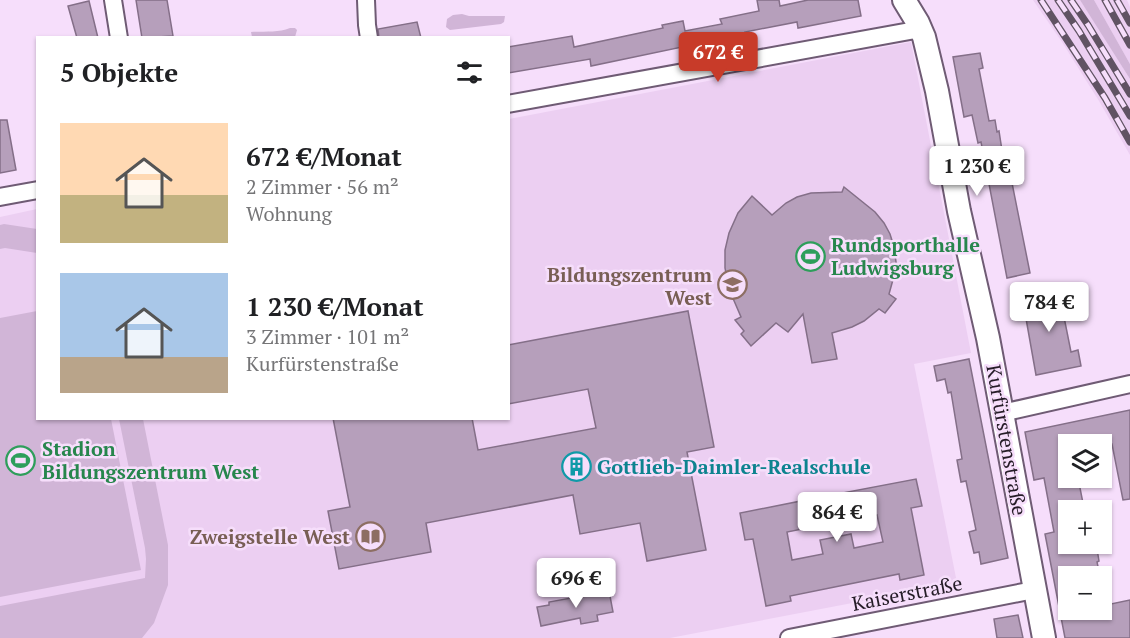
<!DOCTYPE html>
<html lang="de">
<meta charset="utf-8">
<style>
body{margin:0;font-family:"PT Serif",serif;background:#f2f2f2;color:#202124;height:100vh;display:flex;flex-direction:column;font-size:22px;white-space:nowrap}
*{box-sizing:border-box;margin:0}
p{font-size:20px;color:#757577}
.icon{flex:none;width:33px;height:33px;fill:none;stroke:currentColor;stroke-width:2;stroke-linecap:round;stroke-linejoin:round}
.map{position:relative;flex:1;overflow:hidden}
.side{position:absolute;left:36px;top:36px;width:474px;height:384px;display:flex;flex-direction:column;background:#fff;border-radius:0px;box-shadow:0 2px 4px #0004}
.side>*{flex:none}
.controls{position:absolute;left:1058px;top:434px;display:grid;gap:12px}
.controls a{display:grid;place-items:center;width:54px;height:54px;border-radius:0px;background:#fff;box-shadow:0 2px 4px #0004;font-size:30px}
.price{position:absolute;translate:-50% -51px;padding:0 14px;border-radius:6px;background:#fff;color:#222;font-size:20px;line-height:39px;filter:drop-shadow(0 2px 3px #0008)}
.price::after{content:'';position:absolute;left:50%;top:36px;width:18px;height:14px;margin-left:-9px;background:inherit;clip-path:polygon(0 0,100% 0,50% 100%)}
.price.selected{background:#c83b29;color:#fff}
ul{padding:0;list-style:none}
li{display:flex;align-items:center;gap:18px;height:150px;padding:0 24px}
li span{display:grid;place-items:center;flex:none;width:168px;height:120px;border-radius:0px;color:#555}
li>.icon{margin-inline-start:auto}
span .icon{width:72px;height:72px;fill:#fffc;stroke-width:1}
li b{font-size:26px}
h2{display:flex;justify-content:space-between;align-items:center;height:72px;padding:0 24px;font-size:26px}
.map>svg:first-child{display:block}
.built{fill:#eccff2}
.green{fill:#d1b5d7}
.building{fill:#b69fbb;stroke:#846f88;stroke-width:1.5}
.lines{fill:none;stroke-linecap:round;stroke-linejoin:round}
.street-casing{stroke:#6f5b74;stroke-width:20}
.secondary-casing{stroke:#6f5b74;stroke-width:26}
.street{stroke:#fff;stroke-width:16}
.secondary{stroke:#fff;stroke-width:22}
.rail-casing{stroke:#605363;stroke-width:7}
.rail{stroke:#f6defb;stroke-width:4.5;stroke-dasharray:14;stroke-linecap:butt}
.labels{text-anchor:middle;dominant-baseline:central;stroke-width:5;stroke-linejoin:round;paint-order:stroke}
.leisure-label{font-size:20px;font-weight:bold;fill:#27864d;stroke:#f6defb;text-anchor:start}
.education-label{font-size:20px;font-weight:bold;fill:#785e54;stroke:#f6defb;text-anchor:end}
.street-label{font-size:20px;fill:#251c27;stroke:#f6defb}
.culture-label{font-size:20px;font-weight:bold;fill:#0d838f;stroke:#f6defb;text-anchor:start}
</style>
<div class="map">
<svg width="1130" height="638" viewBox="0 0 1130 638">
<rect width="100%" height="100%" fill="#f6defb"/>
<g class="built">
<polygon points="1033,0 1080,0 1094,21 1130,79 1130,155 1099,101 1062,42"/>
<polygon points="1094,0 1127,0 1130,7 1130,64"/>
<polygon points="911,42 971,353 914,364 957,583 670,638 0,638 0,217 37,209 38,418 508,418 509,119"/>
</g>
<g class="green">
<polygon points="1080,0 1094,0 1130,64 1130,79"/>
<polygon points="462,14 469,16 505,16 504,22 501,24 450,30 446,27 447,19 453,15"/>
<path d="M290 28H295L297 30 295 37H252L251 32C265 31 278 33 290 28Z"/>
<polygon points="4,224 37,229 37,253 5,248 0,249 0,225"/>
<polygon points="37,311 38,418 111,419 141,570 0,597 0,318"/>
<polygon points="119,419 143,419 168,545 168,585 154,623 142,638 0,638 0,606 145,578 146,559 145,548"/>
</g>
<g class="building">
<polygon points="136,0 167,0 173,36 142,38"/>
<polygon points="757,0 779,0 780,6 808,0 858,0 861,16 798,28 797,22 745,32 746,35 710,42 710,44 697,47 696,44 591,66 590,59 508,73 508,47 572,36 574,47 663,28 662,25 683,21 685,31 722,24 720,19 759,11"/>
<polygon points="89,1 98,38 77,38 68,6"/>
<polygon points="417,22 421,38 379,38 378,29"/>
<polygon points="980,53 983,68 979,69 989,121 995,120 997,132 999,131 1003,157 1011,156 1015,177 1011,178 1030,273 1007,278 981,142 978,143 972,115 964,117 953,57"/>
<polygon points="0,120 7,120 16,170 0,173"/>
<polygon points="844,187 875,212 884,223 890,234 894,247 896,262 894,276 889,294 896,299 885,313 879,309 864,321 852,327 832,333 837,359 812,363 803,314 788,332 776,323 751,346 741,334 744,331 735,320 741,317 729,289 725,268 725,250 729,233 738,213 752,196 772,215 786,203 797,197 811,193 842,192"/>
<polygon points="1054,290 1055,293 1059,292 1071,352 1078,350 1081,366 1036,375 1022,296"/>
<polygon points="688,311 714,447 687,452 706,550 647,561 640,523 580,534 573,495 426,523 431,552 339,569 328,511 350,507 333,418 472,418 478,450 596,428 588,389 508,404 508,345"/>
<polygon points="969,359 1008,558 981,564 979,552 974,553 969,532 976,530 966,481 961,482 957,460 962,459 951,392 948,393 945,379 937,381 934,366"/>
<polygon points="1130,410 1130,499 1123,500 1112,444 1101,446 1101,444 1061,444 1070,485 1079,483 1084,508 1068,510 1068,543 1096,543 1099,561 1097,562 1100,576 1068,576 1068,609 1101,609 1101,606 1130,600 1130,638 1065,638 1045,534 1054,532 1044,478 1034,480 1025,432"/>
<polygon points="916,479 922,506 911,508 924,575 900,580 899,574 790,596 791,601 766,606 753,539 745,540 740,513 806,500 812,527 787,532 792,560 823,554 820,540 851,534 854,548 883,542 877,515 842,522 837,494"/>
<polygon points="609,591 613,612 597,615 598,621 581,624 580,618 541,626 537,607 549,605 549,602"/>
<polygon points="1018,615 1023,638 997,638 994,619"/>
</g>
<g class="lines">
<defs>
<g id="street">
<polyline points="113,0 119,38"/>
<polyline points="366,0 367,25 369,38"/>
<polyline points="508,104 921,29"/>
<polyline points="0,197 38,190"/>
<polyline points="1002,413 1130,384"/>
<polyline points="789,638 1034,590"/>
</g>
<polyline id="secondary" points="904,0 918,23 924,37 937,91 959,211 988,338 1044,638"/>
</defs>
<use href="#street" class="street-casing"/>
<use href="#secondary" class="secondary-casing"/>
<use href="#street" class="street"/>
<use href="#secondary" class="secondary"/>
<defs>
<g id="rail">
<polyline points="1041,0 1105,98 1130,142"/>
<polyline points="1058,0 1079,31 1130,116"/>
<polyline points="1071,0 1088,25 1130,94"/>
<polyline points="1105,0 1130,45"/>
<polyline points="1117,0 1130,23"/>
</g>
</defs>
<use href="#rail" class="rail-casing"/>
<use href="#rail" class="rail"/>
</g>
<defs>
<symbol id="stadium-ring" viewBox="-11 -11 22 22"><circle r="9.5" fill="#f6defb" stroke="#2e9e5b" stroke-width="1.5"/><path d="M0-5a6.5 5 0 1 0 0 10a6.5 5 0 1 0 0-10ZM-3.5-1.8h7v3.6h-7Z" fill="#2e9e5b"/></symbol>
<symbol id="school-ring" viewBox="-11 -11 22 22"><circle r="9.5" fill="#f6defb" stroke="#8d6e63" stroke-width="1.5"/><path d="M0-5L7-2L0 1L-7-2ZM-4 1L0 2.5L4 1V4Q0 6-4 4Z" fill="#8d6e63"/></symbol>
<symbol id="building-ring" viewBox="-11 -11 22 22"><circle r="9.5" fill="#f6defb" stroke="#0f9aa8" stroke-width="1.5"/><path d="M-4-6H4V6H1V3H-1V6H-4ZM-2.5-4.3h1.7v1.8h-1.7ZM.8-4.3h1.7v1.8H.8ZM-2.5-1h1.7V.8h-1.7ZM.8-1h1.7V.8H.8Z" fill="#0f9aa8"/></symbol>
<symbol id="library-ring" viewBox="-11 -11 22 22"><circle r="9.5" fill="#f6defb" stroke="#8d6e63" stroke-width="1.5"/><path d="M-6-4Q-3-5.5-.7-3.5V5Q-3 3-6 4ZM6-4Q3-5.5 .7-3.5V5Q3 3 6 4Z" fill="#8d6e63"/></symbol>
</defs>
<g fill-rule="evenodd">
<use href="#stadium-ring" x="794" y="240" width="33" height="33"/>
<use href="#school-ring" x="716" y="268" width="33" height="33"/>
<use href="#stadium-ring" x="4" y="444" width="33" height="33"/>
<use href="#building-ring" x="560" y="450" width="33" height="33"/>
<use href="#library-ring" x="354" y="520" width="33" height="33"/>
</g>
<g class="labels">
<g class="leisure-label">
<text x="831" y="244">Rundsporthalle<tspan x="831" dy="23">Ludwigsburg</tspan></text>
<text x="42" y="448">Stadion<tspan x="42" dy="23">Bildungszentrum West</tspan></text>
</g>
<g class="education-label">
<text x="712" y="274">Bildungszentrum<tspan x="712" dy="23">West</tspan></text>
<text x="350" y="536">Zweigstelle West</text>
</g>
<g class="street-label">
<text transform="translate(1007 440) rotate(80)">Kurfürstenstraße</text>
<text transform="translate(907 593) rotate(-11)">Kaiserstraße</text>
</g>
<g class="culture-label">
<text x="597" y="466">Gottlieb-Daimler-Realschule</text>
</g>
</g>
</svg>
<div class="controls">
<a><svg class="icon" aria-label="layers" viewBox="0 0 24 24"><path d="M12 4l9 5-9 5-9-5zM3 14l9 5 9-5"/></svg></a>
<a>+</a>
<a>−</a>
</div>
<b class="price selected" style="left:718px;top:83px">672 €</b>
<b class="price" style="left:977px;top:197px">1 230 €</b>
<b class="price" style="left:1049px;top:333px">784 €</b>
<b class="price" style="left:837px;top:543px">864 €</b>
<b class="price" style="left:576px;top:609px">696 €</b>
<section class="side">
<h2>5 Objekte<svg class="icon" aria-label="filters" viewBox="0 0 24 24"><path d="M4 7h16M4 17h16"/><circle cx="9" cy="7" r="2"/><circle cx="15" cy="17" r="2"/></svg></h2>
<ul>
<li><span style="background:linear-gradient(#ffd9b3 60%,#c2b280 0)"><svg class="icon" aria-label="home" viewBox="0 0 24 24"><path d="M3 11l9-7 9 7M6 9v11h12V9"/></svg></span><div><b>672 €/Monat</b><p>2 Zimmer · 56 m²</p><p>Wohnung</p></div></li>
<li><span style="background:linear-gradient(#a9c7e8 70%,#b9a48a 0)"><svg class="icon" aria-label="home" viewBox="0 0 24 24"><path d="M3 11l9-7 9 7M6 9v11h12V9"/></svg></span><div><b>1 230 €/Monat</b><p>3 Zimmer · 101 m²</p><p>Kurfürstenstraße</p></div></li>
</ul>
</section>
</div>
